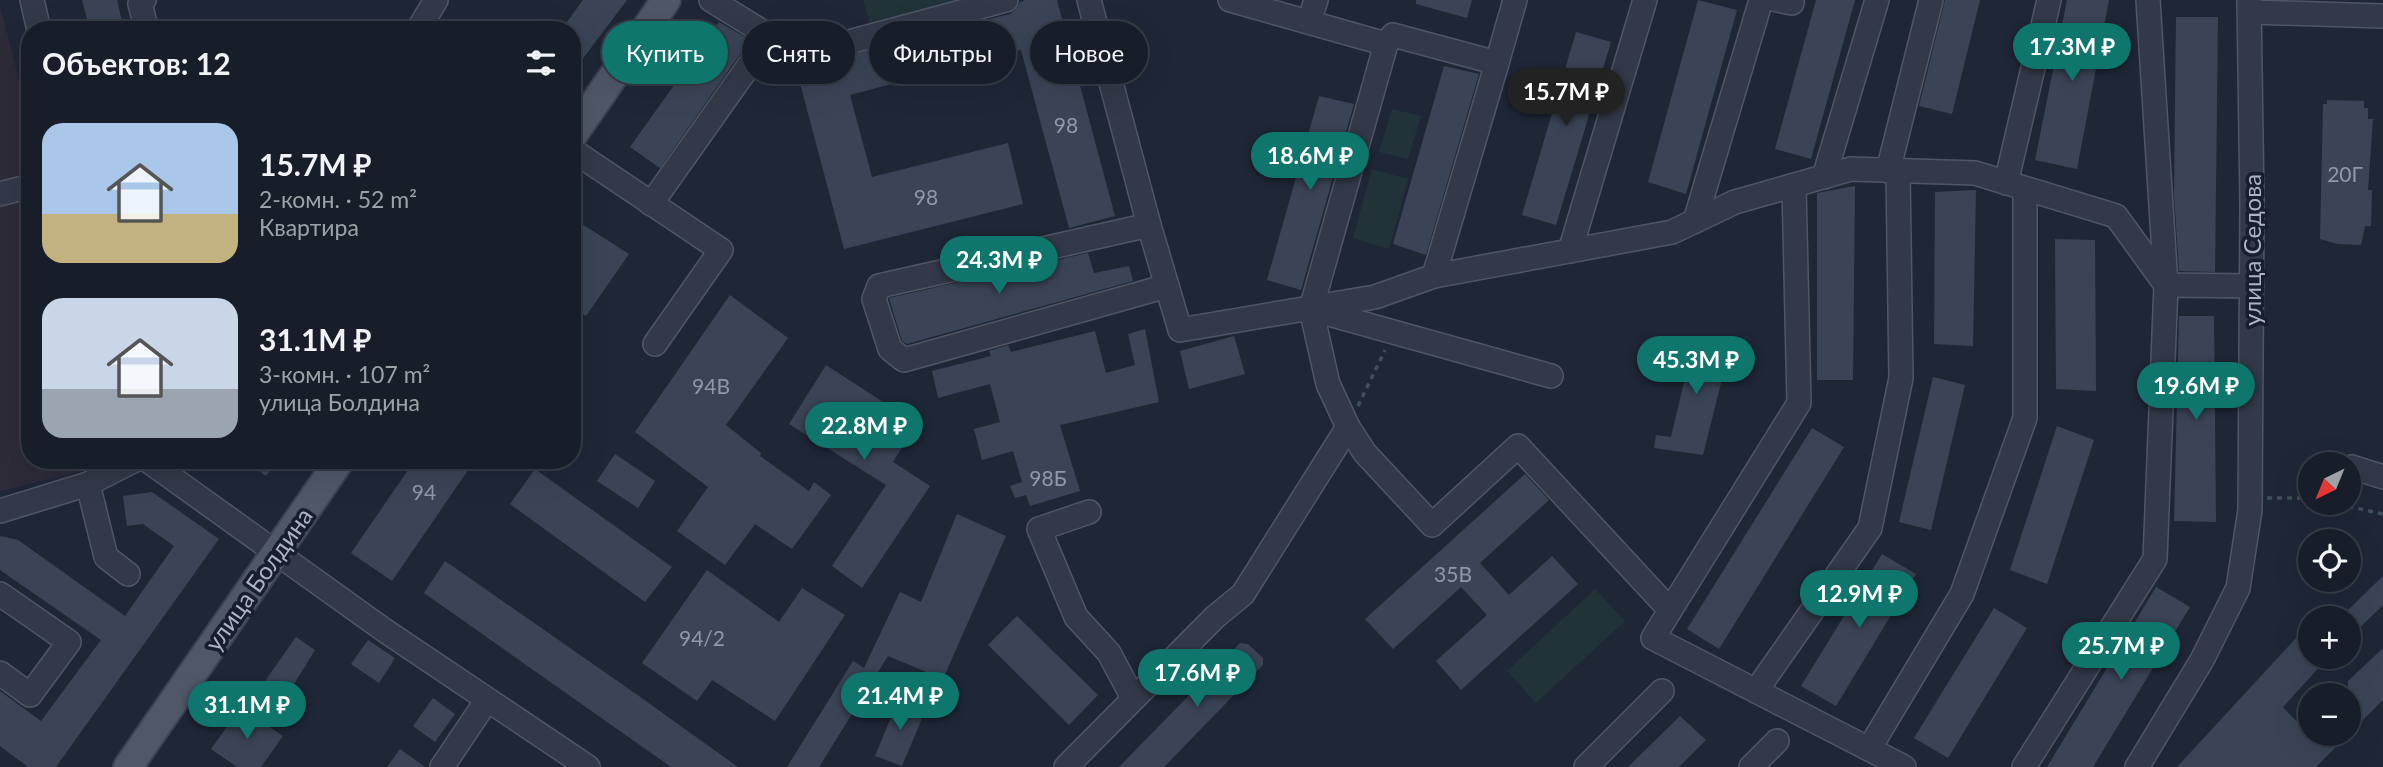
<!DOCTYPE html>
<html lang="ru">
<meta charset="utf-8">
<style>
body{margin:0;font-family:Lato,sans-serif;background:#242a35;color:#f1f3f6;height:100vh;display:flex;flex-direction:column;font-size:26px;white-space:nowrap}
*{box-sizing:border-box;margin:0}
p{font-size:23px;color:#9ea2a8}
.icon{flex:none;width:38px;height:38px;fill:none;stroke:currentColor;stroke-width:2;stroke-linecap:round;stroke-linejoin:round}
.map{position:relative;flex:1;overflow:hidden}
.drawer{position:absolute;left:21px;top:21px;width:560px;height:448px;display:flex;flex-direction:column;background:#171d29;border-radius:28px;box-shadow:0 7px 28px #0002,0 0 0 2px #363b46}
.drawer>*{flex:none}
.guide{position:absolute;left:602px;top:21px;width:665px;height:63px;display:flex;gap:14px}
.needle{width:46px;rotate:223deg}
.buttons{position:absolute;left:2298px;top:452px;display:grid;gap:14px}
.buttons a{display:grid;place-items:center;width:63px;height:63px;border-radius:50%;background:#171d29;box-shadow:0 7px 28px #0002,0 0 0 2px #363b46;font-size:35px}
.price{position:absolute;translate:-50% -60px;padding:0 16px;border-radius:24px;background:#0f766e;color:#fff;font-size:23px;line-height:46px;filter:drop-shadow(0 2px 4px #0008)}
.price::after{content:'';position:absolute;left:50%;top:42px;width:21px;height:16px;margin-left:-10px;background:inherit;clip-path:polygon(0 0,100% 0,50% 100%)}
.price.on{background:#222;color:#fff}
ul{padding:0;list-style:none}
li{display:flex;align-items:center;gap:21px;height:175px;padding:0 21px}
li span{display:grid;place-items:center;flex:none;width:196px;height:140px;border-radius:21px;color:#555}
li>.icon{margin-inline-start:auto}
span .icon{width:84px;height:84px;fill:#fffc;stroke-width:1}
li b{font-size:30px}
h2{display:flex;justify-content:space-between;align-items:center;height:84px;padding:0 21px;font-size:30px}
.chip{padding:0 24px;border-radius:32px;background:#171d29;box-shadow:0 7px 28px #0002,0 0 0 2px #363b46;font-size:24px;line-height:63px}
.chip.on{background:#0f766e;color:#fff}
.map>svg:first-child{display:block}
.medical{fill:#2e2b39}
.green{fill:#213338}
.building{fill:#3b4457}
.lines{fill:none;stroke-linecap:round;stroke-linejoin:round}
.minor-casing{stroke:#505665;stroke-width:26}
.major-casing{stroke:#3c4251;stroke-width:32}
.path{stroke:#3f5056;stroke-width:3.5;stroke-dasharray:5 5;stroke-linecap:butt}
.minor{stroke:#333948;stroke-width:23}
.major{stroke:#505868;stroke-width:28}
.labels{text-anchor:middle;dominant-baseline:central;stroke-width:7;stroke-linejoin:round;paint-order:stroke}
.number-label{font-size:21px;fill:#9097a9}
.street-label{font-size:24px;fill:#adb3c4;stroke:#181e2c}
</style>
<div class="map">
<svg width="2383" height="767" viewBox="0 0 2383 767">
<rect width="100%" height="100%" fill="#1f2737"/>
<polygon class="medical" points="0,6 30,123 30,460 116,462 0,491"/>
<g class="green">
<polygon points="863,0 996,0 872,30"/>
<polygon points="1392,109 1421,116 1408,159 1379,152"/>
<polygon points="1372,169 1408,179 1389,249 1353,238"/>
<polygon points="1595,589 1625,621 1536,703 1507,671"/>
</g>
<g class="building">
<polygon points="82,0 117,0 124,30 90,30"/>
<polygon points="583,0 627,0 572,73 572,30 564,26"/>
<polygon points="1025,0 1057,0 1115,216 1069,228 1021,50 850,95 872,177 1008,143 1023,204 844,249 796,68 1010,14 1016,9 1020,2"/>
<polygon points="1416,0 1472,0 1467,18 1416,4"/>
<polygon points="1698,0 1737,10 1686,194 1648,182"/>
<polygon points="1816,0 1855,0 1811,159 1775,149"/>
<polygon points="1945,0 1980,0 1952,114 1919,106"/>
<polygon points="2067,0 2109,0 2077,169 2035,160"/>
<polygon points="2176,17 2218,17 2215,272 2179,271 2174,194"/>
<polygon points="719,22 750,40 660,168 630,147"/>
<polygon points="1576,32 1611,42 1556,225 1522,215"/>
<polygon points="1444,66 1479,74 1426,255 1393,244"/>
<polygon points="1319,96 1354,104 1301,290 1267,280"/>
<polygon points="2327,100 2364,101 2364,108 2368,108 2368,119 2373,119 2368,190 2372,190 2371,226 2365,226 2361,245 2337,244 2320,239 2323,104 2327,104"/>
<polygon points="1855,186 1853,380 1817,380 1817,193"/>
<polygon points="1976,190 1973,346 1934,344 1935,192"/>
<polygon points="582,224 629,254 586,316 572,306 572,239"/>
<polygon points="2055,239 2095,240 2096,391 2056,389"/>
<polygon points="1088,253 1094,273 1129,266 1133,281 907,344 902,341 889,298"/>
<polygon points="730,295 788,338 726,425 761,453 760,456 809,491 814,482 831,495 792,549 755,524 725,565 677,531 708,487 635,432"/>
<polygon points="2179,316 2214,316 2216,522 2174,521"/>
<polygon points="1145,329 1159,402 1060,425 1080,491 1030,506 1026,495 1015,498 1010,486 1022,482 1013,451 982,460 974,429 1000,422 990,384 938,398 932,371 991,356 989,351 1008,345 1011,352 1095,331 1106,373 1135,365 1128,334"/>
<polygon points="1234,336 1245,374 1189,389 1180,351"/>
<polygon points="1681,336 1730,347 1703,455 1654,448 1656,435 1671,437 1690,357 1676,353"/>
<polygon points="826,365 917,424 893,462 930,486 862,588 832,566 886,485 789,424"/>
<polygon points="1933,377 1965,385 1931,530 1899,522"/>
<polygon points="2057,426 2094,440 2047,584 2010,570"/>
<polygon points="1812,428 1844,447 1719,649 1687,629"/>
<polygon points="615,454 655,481 638,508 597,481"/>
<polygon points="245,460 277,460 266,476"/>
<polygon points="415,460 475,460 392,581 351,553"/>
<polygon points="535,469 672,567 645,602 510,504"/>
<polygon points="1525,474 1549,500 1480,563 1509,595 1552,556 1578,584 1461,690 1436,661 1487,615 1461,587 1393,649 1365,619"/>
<polygon points="152,492 219,539 56,767 28,767 0,746 0,691 41,721 101,640 0,570 0,536 18,540 125,616 174,546 143,524 127,526 123,496"/>
<polygon points="957,514 1006,536 943,679 888,656 819,767 787,767 853,661 864,668 900,592 921,602"/>
<polygon points="1882,554 1916,574 1836,706 1801,686"/>
<polygon points="445,561 636,694 738,767 671,767 424,593"/>
<polygon points="707,570 779,622 802,588 845,615 775,721 712,680 697,701 642,663"/>
<polygon points="2383,576 2383,605 2348,639 2348,610"/>
<polygon points="2156,587 2190,607 2093,767 2047,767"/>
<polygon points="1994,608 2027,628 1948,758 1914,738"/>
<polygon points="1017,616 1098,695 1069,725 988,645"/>
<polygon points="296,637 315,650 281,705 260,688"/>
<polygon points="2297,637 2310,649 2310,656 2317,656 2324,662 2283,707 2302,727 2310,719 2310,733 2348,733 2348,681 2383,648 2383,700 2316,767 2177,767"/>
<polygon points="368,640 395,658 379,683 351,664"/>
<polygon points="1240,643 1248,644 1263,658 1263,665 1164,767 1119,767"/>
<polygon points="433,698 455,714 435,742 413,726"/>
<polygon points="899,698 926,709 902,766 875,756"/>
<polygon points="241,707 283,736 261,767 237,767 211,749"/>
<polygon points="1680,716 1706,740 1679,767 1628,767"/>
<polygon points="400,749 425,767 387,767"/>
</g>
<g class="lines">
<defs>
<g id="minor">
<polyline points="32,0 39,30"/>
<polyline points="144,0 140,4 147,30"/>
<polyline points="711,0 800,55 1006,0"/>
<polyline points="1089,0 1149,225 879,286 874,299 890,349 904,360 1167,286"/>
<polyline points="1230,0 1386,44 1393,35 1497,63 1515,0"/>
<polyline points="1777,0 1792,3 1792,0"/>
<polyline points="2250,12 2383,16"/>
<polyline points="1309,22 1316,0"/>
<polyline points="418,30 436,0"/>
<polyline points="1386,44 1311,309 1328,384 1348,427 1365,453 1432,525 1518,446 1670,610"/>
<polyline points="572,150 721,250 655,344"/>
<polyline points="1888,171 1931,0"/>
<polyline points="1824,177 1877,0"/>
<polyline points="2006,183 2049,0"/>
<polyline points="1794,186 1799,403 1653,638 1904,767"/>
<polyline points="0,194 30,186"/>
<polyline points="651,204 770,36"/>
<polyline points="1695,221 1761,0"/>
<polyline points="1149,225 1180,330 1375,297 1434,276 1672,232 1735,202 1851,169 1975,173 2116,216 2166,285 2252,286"/>
<polyline points="1570,251 1645,0"/>
<polyline points="1434,276 1497,63"/>
<polyline points="1318,311 1551,376"/>
<polyline points="147,460 384,630 588,767"/>
<polyline points="2352,467 2383,477"/>
<polyline points="88,484 106,557 128,574"/>
<polyline points="0,511 88,484 135,460"/>
<polyline points="1089,512 1039,529 1076,617 1109,653 1133,698"/>
<polyline points="0,594 69,642 30,695 0,673"/>
<polyline points="1756,691 1870,528 1901,378 1898,171"/>
<polyline points="1869,749 1962,594 2025,418 2025,189"/>
<polyline points="442,767 487,700"/>
<polyline points="1066,767 1215,617 1243,594 1348,427"/>
<polyline points="1586,767 1662,691"/>
<polyline points="1751,767 1777,741"/>
<polyline points="2024,767 2155,559 2166,285 2148,0"/>
<polyline points="2137,767 2202,660 2238,588 2250,510 2252,205 2249,0"/>
</g>
<g id="major">
<polyline points="572,136 666,0"/>
<polyline points="128,767 340,460"/>
</g>
</defs>
<use href="#minor" class="minor-casing"/>
<use href="#major" class="major-casing"/>
<g class="path">
<polyline points="1358,406 1385,350"/>
<polyline points="2267,498 2310,498"/>
<polyline points="2329,502 2383,514"/>
</g>
<use href="#minor" class="minor"/>
<use href="#major" class="major"/>
</g>
<g class="labels">
<g class="number-label">
<text x="1066" y="124">98</text>
<text x="2345" y="173">20Г</text>
<text x="926" y="196">98</text>
<text x="711" y="385">94В</text>
<text x="1048" y="477">98Б</text>
<text x="424" y="491">94</text>
<text x="1453" y="573">35В</text>
<text x="702" y="637">94/2</text>
</g>
<g class="street-label">
<text transform="translate(2251 250) rotate(-90)">улица Седова</text>
<text transform="translate(258 579) rotate(-55)">улица Болдина</text>
</g>
</g>
</svg>
<div class="buttons">
<a><svg class="needle" viewBox="-14 -14 28 28"><path d="M0-13l5 13h-10z" fill="#e53935"/><path d="M0 13l5-13h-10z" fill="#9ea2a8"/></svg></a>
<a><svg class="icon" aria-label="locate" viewBox="0 0 24 24"><circle cx="12" cy="12" r="6"/><path d="M12 2v4M12 18v4M2 12h4M18 12h4"/></svg></a>
<a>+</a>
<a>−</a>
</div>
<b class="price" style="left:2072px;top:83px">17.3M ₽</b>
<b class="price on" style="left:1566px;top:128px">15.7M ₽</b>
<b class="price" style="left:1310px;top:192px">18.6M ₽</b>
<b class="price" style="left:999px;top:296px">24.3M ₽</b>
<b class="price" style="left:1696px;top:396px">45.3M ₽</b>
<b class="price" style="left:2196px;top:422px">19.6M ₽</b>
<b class="price" style="left:864px;top:462px">22.8M ₽</b>
<b class="price" style="left:1859px;top:630px">12.9M ₽</b>
<b class="price" style="left:2121px;top:682px">25.7M ₽</b>
<b class="price" style="left:1197px;top:709px">17.6M ₽</b>
<b class="price" style="left:900px;top:732px">21.4M ₽</b>
<b class="price" style="left:247px;top:741px">31.1M ₽</b>
<div class="guide">
<a class="chip on">Купить</a>
<a class="chip">Снять</a>
<a class="chip">Фильтры</a>
<a class="chip">Новое</a>
</div>
<section class="drawer">
<h2>Объектов: 12<svg class="icon" aria-label="filters" viewBox="0 0 24 24"><path d="M4 7h16M4 17h16"/><circle cx="9" cy="7" r="2"/><circle cx="15" cy="17" r="2"/></svg></h2>
<ul>
<li><span style="background:linear-gradient(#a9c7e8 65%,#c2b280 0)"><svg class="icon" aria-label="home" viewBox="0 0 24 24"><path d="M3 11l9-7 9 7M6 9v11h12V9"/></svg></span><div><b>15.7M ₽</b><p>2-комн. · 52 m²</p><p>Квартира</p></div></li>
<li><span style="background:linear-gradient(#c9d6e8 65%,#9aa5b1 0)"><svg class="icon" aria-label="home" viewBox="0 0 24 24"><path d="M3 11l9-7 9 7M6 9v11h12V9"/></svg></span><div><b>31.1M ₽</b><p>3-комн. · 107 m²</p><p>улица Болдина</p></div></li>
</ul>
</section>
</div>
